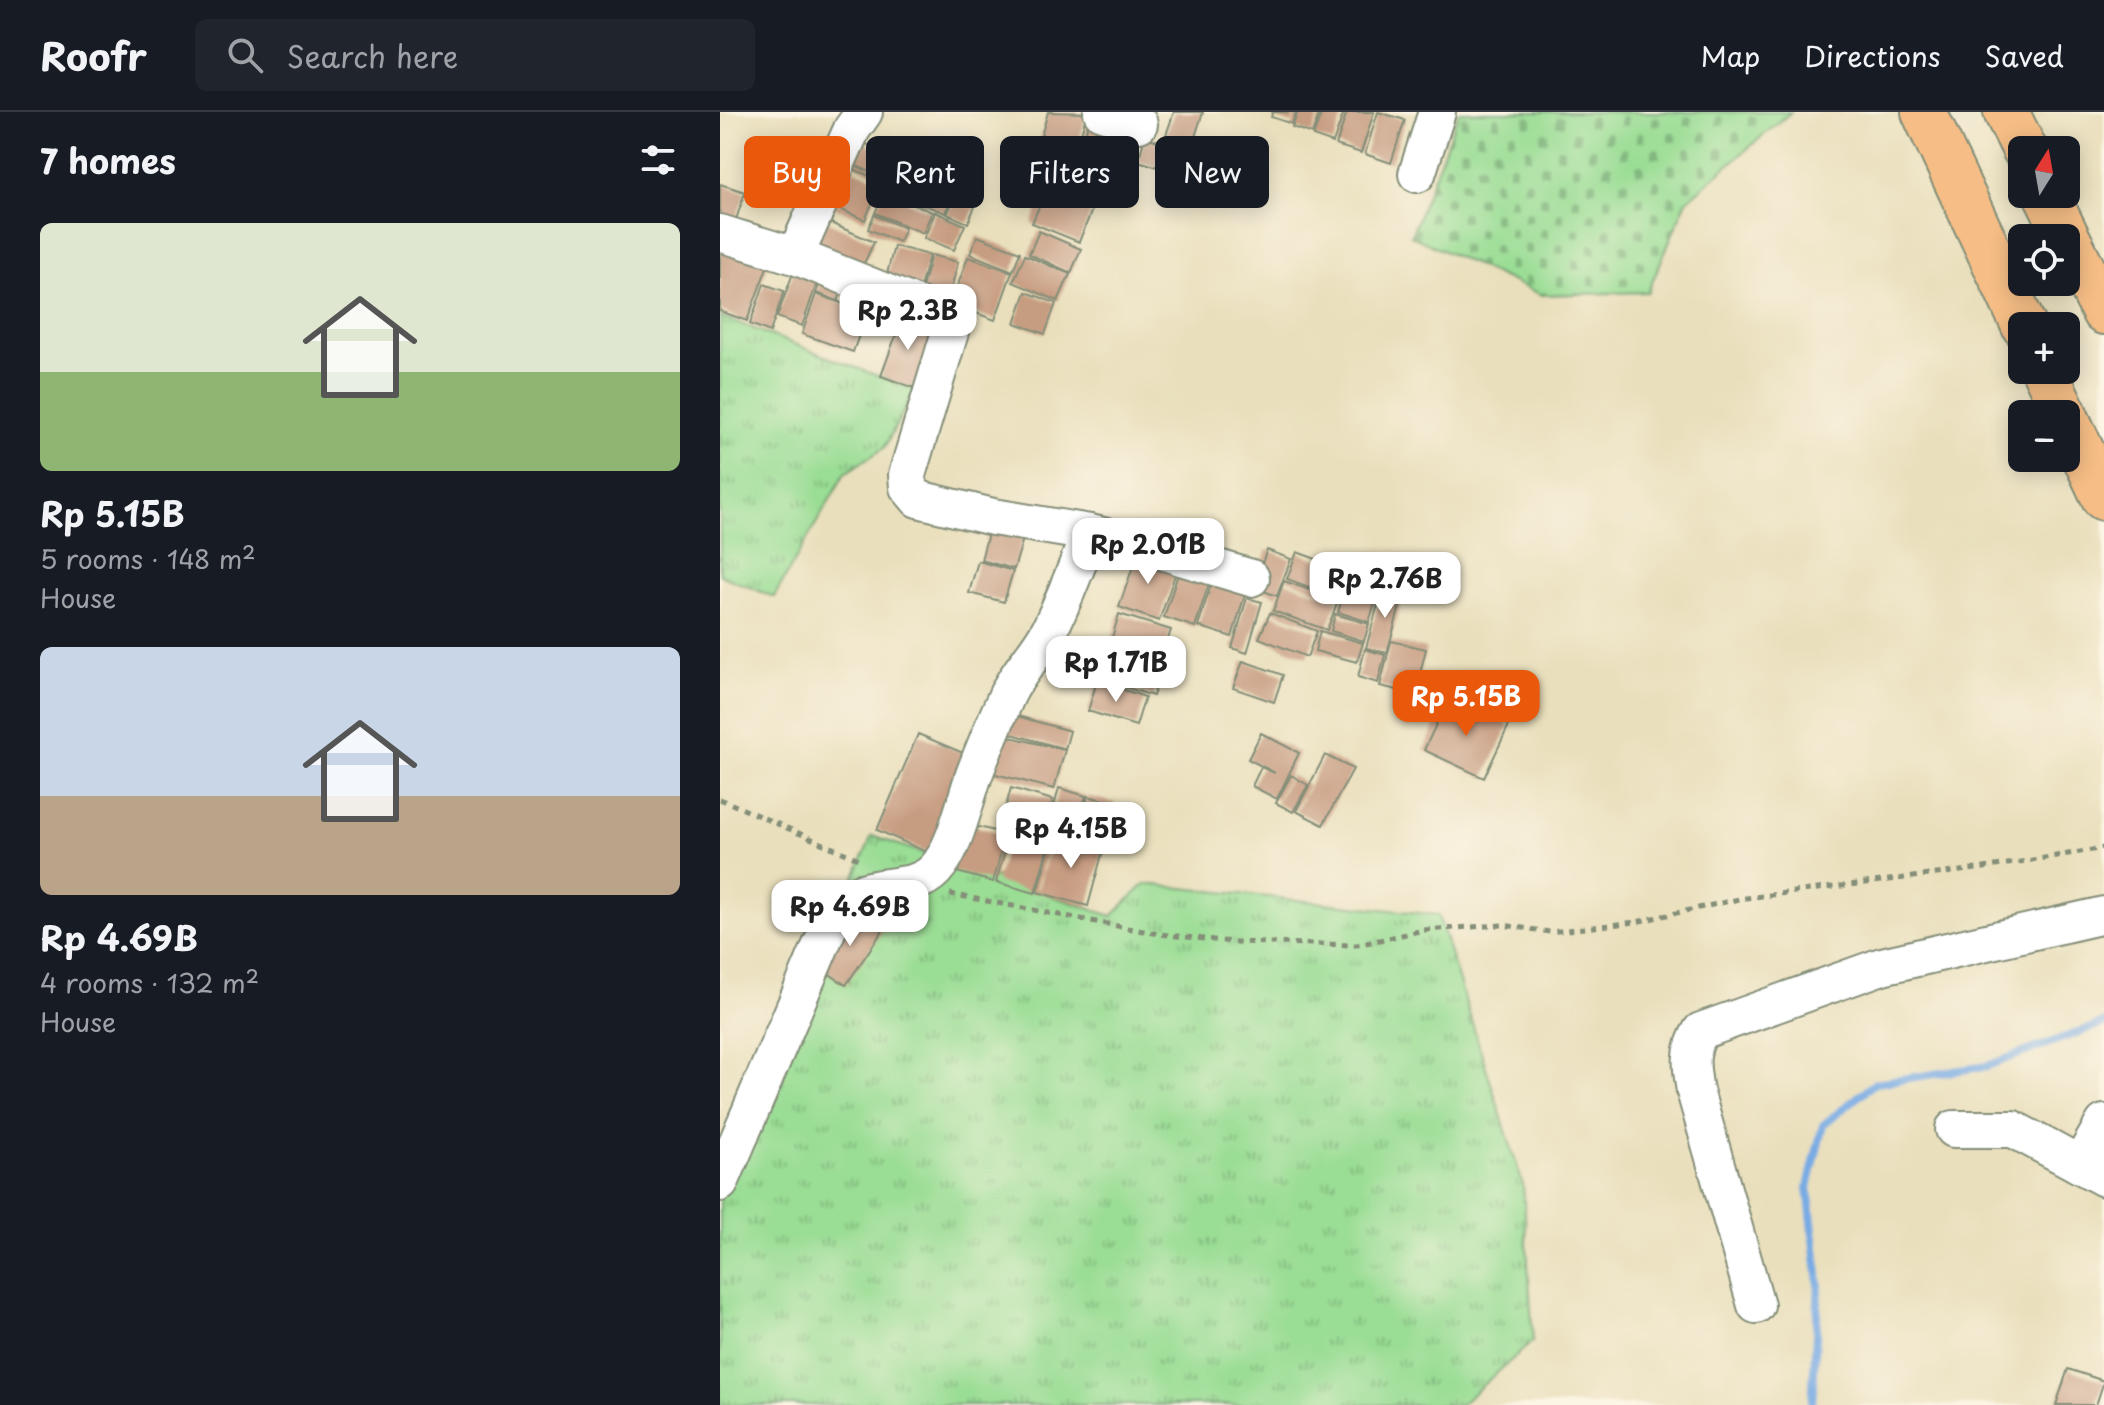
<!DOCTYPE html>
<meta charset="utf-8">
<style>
body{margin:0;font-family:"Playpen Sans",sans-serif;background:#20242c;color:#f1f3f6;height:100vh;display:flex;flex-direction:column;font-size:30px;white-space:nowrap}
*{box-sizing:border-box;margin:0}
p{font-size:26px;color:#9ea1a6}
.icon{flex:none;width:44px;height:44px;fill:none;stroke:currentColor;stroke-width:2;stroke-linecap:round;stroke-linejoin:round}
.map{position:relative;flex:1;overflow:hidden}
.drawer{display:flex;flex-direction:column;background:#171b24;width:720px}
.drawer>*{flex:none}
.guide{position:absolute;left:24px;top:24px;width:760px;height:72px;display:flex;gap:16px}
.needle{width:52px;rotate:11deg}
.buttons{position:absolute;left:1288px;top:24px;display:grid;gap:16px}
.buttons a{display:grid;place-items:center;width:72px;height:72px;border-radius:12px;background:#171b24;box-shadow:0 4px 20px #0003;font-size:40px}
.price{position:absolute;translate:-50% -68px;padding:0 18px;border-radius:16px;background:#fff;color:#222;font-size:26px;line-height:52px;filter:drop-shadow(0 2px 4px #0008)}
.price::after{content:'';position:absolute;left:50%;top:48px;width:24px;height:18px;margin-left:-12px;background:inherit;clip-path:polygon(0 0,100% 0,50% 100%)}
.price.active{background:#ea580c;color:#fff}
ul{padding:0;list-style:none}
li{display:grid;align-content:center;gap:16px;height:424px;padding:0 40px}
li span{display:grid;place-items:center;height:248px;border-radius:12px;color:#555}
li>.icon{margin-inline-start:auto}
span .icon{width:144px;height:144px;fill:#fffc;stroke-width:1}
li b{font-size:34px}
h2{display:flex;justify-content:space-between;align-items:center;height:96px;padding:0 40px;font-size:34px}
.tag{padding:0 28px;border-radius:12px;background:#171b24;box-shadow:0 4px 20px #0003;font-size:28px;line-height:72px}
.tag.active{background:#ea580c;color:#fff}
header{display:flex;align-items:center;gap:48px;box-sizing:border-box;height:112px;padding:0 40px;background:#171b24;border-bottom:2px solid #363941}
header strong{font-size:38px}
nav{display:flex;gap:44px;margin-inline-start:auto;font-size:28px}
.search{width:560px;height:72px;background:#20242c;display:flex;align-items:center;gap:20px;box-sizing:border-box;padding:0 28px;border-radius:12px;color:#9ea1a6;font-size:30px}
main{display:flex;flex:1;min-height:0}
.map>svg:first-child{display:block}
.grass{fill:url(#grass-tufts);stroke:#5c8d64;stroke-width:2}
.cemetery{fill:url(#cemetery-stones);stroke:#5c8d64;stroke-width:2}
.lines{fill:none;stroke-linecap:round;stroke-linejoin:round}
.stream{stroke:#78abe4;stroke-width:8}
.building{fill:#c79d82}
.minor-casing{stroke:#848e78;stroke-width:40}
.highway-casing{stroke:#848e78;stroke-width:48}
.path{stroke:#848e78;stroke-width:5;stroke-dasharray:6 6;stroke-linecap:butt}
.minor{stroke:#fff;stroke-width:36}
.highway{stroke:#f6be86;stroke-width:44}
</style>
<header>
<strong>Roofr</strong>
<div class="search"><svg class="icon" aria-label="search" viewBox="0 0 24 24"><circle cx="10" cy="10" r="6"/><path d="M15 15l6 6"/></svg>Search here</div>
<nav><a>Map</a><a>Directions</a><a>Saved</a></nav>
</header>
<main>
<section class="drawer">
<h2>7 homes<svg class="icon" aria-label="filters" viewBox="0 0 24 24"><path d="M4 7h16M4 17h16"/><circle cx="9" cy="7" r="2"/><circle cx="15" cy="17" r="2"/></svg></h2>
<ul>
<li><span style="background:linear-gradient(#dfe7d0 60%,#8fb573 0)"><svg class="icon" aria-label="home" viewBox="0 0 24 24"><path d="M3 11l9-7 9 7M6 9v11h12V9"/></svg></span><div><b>Rp 5.15B</b><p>5 rooms · 148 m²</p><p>House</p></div></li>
<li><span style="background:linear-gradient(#c9d6e8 60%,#b9a48a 0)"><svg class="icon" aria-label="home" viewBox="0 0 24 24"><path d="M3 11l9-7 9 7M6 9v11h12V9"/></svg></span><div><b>Rp 4.69B</b><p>4 rooms · 132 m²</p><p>House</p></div></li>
</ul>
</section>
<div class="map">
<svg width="1384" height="1293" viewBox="0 0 1384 1293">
<defs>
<pattern id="grass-tufts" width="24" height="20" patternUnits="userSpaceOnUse" patternTransform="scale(2)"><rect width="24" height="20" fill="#9add94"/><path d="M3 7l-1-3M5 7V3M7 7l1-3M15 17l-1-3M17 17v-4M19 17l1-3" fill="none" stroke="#7db47a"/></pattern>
<pattern id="cemetery-stones" width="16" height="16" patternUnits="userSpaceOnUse" patternTransform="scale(2)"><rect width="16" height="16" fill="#9add94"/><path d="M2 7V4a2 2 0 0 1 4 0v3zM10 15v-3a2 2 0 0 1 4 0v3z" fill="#7db47a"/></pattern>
</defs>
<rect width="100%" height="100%" fill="#fcf5e5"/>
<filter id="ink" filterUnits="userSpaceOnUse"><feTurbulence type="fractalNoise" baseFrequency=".0125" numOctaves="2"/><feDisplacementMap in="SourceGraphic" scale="16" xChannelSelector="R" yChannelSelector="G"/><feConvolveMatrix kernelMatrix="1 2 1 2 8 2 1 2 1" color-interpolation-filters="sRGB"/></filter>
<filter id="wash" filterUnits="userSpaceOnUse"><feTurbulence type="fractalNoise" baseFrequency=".006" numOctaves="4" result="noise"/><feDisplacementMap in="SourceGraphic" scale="32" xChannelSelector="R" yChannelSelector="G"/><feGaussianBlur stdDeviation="1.8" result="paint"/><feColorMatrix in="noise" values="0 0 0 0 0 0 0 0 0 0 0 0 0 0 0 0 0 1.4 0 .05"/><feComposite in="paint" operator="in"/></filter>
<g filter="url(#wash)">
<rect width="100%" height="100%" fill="#e9dfbc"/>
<g class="grass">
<polygon points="0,204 195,278 164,336 125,361 54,485 0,463"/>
<polygon points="152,724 392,804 425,772 718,803 803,1073 813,1229 740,1293 0,1293 0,1083"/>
</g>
<polygon class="cemetery" points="739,0 1071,0 967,88 928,180 822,183 691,124"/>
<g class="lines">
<polyline class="stream" points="1092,1293 1099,1171 1088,1075 1103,1013 1155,971 1267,954 1384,911"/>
</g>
<g id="blocks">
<g class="building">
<polygon points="328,0 367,1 350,59 314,48"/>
<polygon points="454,0 483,0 472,34 445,26"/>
<polygon points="553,0 576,0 572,12 551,5"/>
<polygon points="578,0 600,0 592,22 572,15"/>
<polygon points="602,0 624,0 613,31 593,24"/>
<polygon points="627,0 654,0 641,41 616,33"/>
<polygon points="658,0 685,8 671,51 645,42"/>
<polygon points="369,7 398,16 385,62 357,54"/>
<polygon points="425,25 468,38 461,62 418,49"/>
<polygon points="133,26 173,44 163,66 123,48"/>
<polygon points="176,51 215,68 205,94 165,77"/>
<polygon points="121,52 162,69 145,108 105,91"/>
<polygon points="217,69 236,76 225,101 207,94"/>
<polygon points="0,72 25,80 15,111 0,106"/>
<polygon points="328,74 374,93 359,130 312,111"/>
<polygon points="239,76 259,85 248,111 227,102"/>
<polygon points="164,80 212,100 203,121 155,101"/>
<polygon points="215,100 245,113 234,138 204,126"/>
<polygon points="154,103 185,116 179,130 148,117"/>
<polygon points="106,109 154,130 140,160 93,139"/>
<polygon points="319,119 361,137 351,161 309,142"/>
<polygon points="257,124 300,140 293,159 250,142"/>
<polygon points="8,126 52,142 27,209 0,199 0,147"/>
<polygon points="174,134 209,143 199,179 165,170"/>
<polygon points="211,143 238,150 229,186 201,179"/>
<polygon points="305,143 350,162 338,189 293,170"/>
<polygon points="248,145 292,160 275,208 231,192"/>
<polygon points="76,153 100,162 82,214 57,205"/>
<polygon points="103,163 125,171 118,189 96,181"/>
<polygon points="44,172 64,179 50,220 30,212"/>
<polygon points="306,180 336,191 325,222 295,211"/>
<polygon points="96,182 147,200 133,240 82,222"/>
<polygon points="183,204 216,216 194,276 161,264"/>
<polygon points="271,410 305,420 294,457 261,448"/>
<polygon points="547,438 571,447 557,484 533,475"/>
<polygon points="418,440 458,454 439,509 399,495"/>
<polygon points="577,440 629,459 619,486 567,467"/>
<polygon points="258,449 293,459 284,490 249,481"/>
<polygon points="460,456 491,465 475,515 444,505"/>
<polygon points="629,465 660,475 649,510 618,500"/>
<polygon points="493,466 527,476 512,525 478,514"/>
<polygon points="564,469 618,488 607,518 553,499"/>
<polygon points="663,474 684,480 667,541 646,536"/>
<polygon points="527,486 542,490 527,541 512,536"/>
<polygon points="550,501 597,519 587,545 539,526"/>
<polygon points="399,502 451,518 440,551 389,536"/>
<polygon points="615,502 649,512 644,529 611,519"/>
<polygon points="600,519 643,531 637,550 595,539"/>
<polygon points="671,529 706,537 695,582 660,574"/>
<polygon points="645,537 665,543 658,571 638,565"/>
<polygon points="401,543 442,556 433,584 392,571"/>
<polygon points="523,549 563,563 554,590 513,576"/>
<polygon points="377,569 425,585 416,614 368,599"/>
<polygon points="729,585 789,613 764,666 704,638"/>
<polygon points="290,602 350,619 345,637 285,620"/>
<polygon points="541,621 579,641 557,687 532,674 541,655 555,661 528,647"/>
<polygon points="198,622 255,646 213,743 157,718"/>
<polygon points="278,622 345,638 334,677 268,660"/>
<polygon points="605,643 633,657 603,713 576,699"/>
<polygon points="571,663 588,673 573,700 556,691"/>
<polygon points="291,676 333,688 322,728 292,720 295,708 283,705"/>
<polygon points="339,676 366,684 355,724 328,717"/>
<polygon points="368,684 395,691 384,732 357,725"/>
<polygon points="243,711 286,722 273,770 230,758"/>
<polygon points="290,721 329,732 315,781 276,770"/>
<polygon points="334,721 384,735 368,794 317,780"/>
<polygon points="133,798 163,818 126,873 96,853"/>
<polygon points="1348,1257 1384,1269 1376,1293 1336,1293"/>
</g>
</g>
</g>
<g filter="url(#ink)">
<use href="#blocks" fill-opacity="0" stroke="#848e78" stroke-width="2"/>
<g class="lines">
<defs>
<g id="minor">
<polyline points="382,0 419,12"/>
<polyline points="697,62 717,0"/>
<path d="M0 121 75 144 220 202 228 209 230 220 187 363 188 375 198 387 273 405 370 421C357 453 345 486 330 517 318 541 298 559 287 583 275 610 264 636 254 663 244 691 235 737 215 758 189 785 145 763 116 798L0 1071"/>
<polyline points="75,144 132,17 144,0"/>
<polyline points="370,421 418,432 531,466"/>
<polyline points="1234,1017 1293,1017 1384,1066"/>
<polyline points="1360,1053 1384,1011"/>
<path d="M1036 1193 975 979C971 956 968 939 981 919L1162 854 1384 803"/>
</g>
<g id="highway">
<polyline points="1204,0 1304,214"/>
<polyline points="1286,0 1305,38"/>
<polyline points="1326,82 1384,200"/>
<polyline points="1324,258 1345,302"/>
<polyline points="1346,305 1384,386"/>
</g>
</defs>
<use href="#minor" class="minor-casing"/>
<use href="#highway" class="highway-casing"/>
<g class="path">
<polyline points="0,687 143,749"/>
<polyline points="230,782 439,822 512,830 637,833 704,818 783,813 830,820 916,810 1019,787 1264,756 1384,736"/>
</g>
<use href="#minor" class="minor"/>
<use href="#highway" class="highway"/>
</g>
</g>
</svg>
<div class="buttons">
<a><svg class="needle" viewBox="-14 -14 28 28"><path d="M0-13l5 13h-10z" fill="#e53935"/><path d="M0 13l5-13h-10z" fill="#9ea1a6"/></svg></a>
<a><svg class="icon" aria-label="locate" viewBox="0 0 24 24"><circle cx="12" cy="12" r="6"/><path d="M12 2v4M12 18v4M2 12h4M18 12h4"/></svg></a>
<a>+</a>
<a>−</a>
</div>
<b class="price" style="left:188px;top:240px">Rp 2.3B</b>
<b class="price" style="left:428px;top:474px">Rp 2.01B</b>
<b class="price" style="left:665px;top:508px">Rp 2.76B</b>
<b class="price" style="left:396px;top:592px">Rp 1.71B</b>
<b class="price active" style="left:746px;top:626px">Rp 5.15B</b>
<b class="price" style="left:351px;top:758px">Rp 4.15B</b>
<b class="price" style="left:130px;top:836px">Rp 4.69B</b>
<div class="guide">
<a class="tag active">Buy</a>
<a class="tag">Rent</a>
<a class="tag">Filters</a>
<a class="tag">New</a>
</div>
</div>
</main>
